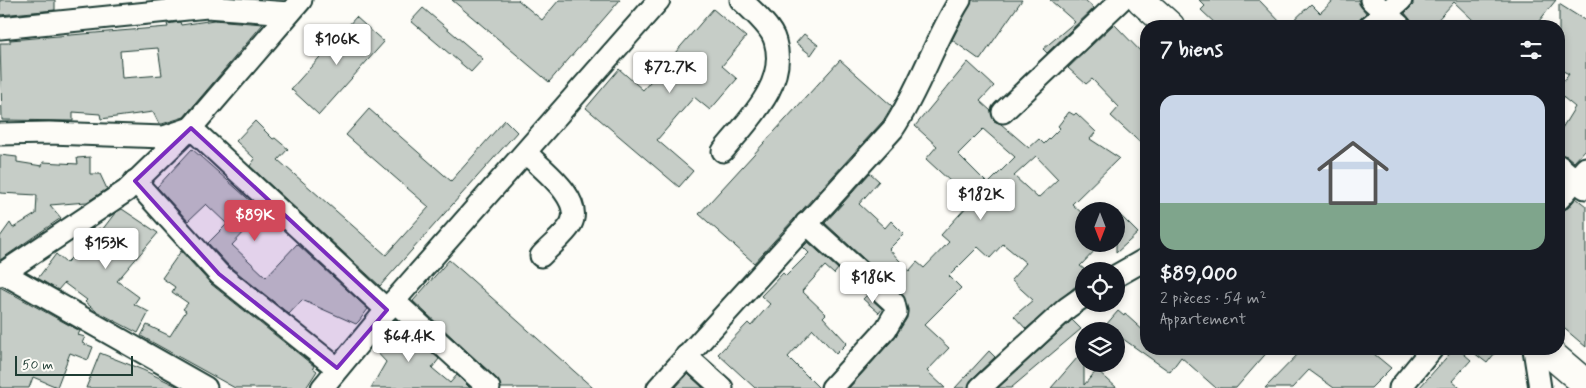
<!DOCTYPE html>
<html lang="fr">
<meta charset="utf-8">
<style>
body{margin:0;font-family:Mynerve,sans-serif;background:#242831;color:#f1f3f6;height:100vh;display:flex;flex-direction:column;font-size:19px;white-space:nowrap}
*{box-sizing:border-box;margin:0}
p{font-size:16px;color:#9ea1a6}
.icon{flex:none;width:28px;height:28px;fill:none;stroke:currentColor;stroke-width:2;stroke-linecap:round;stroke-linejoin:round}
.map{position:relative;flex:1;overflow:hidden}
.details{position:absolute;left:1140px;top:20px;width:425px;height:335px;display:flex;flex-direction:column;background:#171b24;border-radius:20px;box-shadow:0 2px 8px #0003}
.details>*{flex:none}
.needle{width:32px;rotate:180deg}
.fabs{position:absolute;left:1075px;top:202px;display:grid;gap:10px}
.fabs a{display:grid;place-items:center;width:50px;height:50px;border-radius:50%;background:#171b24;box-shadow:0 2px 8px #0003;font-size:25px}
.scale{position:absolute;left:15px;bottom:12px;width:118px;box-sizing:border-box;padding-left:5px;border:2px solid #1f3d34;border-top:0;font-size:14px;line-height:18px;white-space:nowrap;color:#1f3d34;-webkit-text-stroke:4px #fdfcf7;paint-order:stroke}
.price{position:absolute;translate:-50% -42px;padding:0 11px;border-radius:5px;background:#fff;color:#222;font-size:16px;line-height:32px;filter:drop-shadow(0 1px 2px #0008)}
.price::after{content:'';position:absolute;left:50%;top:30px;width:15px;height:11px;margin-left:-8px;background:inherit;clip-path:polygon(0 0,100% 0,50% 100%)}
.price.selected{background:#d1495b;color:#fff}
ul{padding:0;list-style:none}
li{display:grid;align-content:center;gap:10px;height:265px;padding:0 20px}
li+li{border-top:1px solid #363941}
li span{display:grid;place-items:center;height:155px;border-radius:15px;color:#555}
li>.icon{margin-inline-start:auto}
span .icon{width:90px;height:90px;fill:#fffc;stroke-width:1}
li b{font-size:21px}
h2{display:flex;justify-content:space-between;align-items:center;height:60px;padding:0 20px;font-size:21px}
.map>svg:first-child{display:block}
.building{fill:#c6cdc7;stroke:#1f3d34;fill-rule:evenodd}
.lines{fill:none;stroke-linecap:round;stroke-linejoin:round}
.minor-casing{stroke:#1f3d34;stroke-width:25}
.highway-casing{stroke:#1f3d34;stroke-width:31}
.minor{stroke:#fdfcf7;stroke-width:21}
.highway{stroke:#fdfcf7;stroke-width:28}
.marked{fill:#7b2cbf;fill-opacity:0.2;stroke:#7b2cbf;stroke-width:4;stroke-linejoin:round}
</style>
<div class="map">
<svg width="1586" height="388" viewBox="0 0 1586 388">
<rect width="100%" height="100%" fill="#fdfcf7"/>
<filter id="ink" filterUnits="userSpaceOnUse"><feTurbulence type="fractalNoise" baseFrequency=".02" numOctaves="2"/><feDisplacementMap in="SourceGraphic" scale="10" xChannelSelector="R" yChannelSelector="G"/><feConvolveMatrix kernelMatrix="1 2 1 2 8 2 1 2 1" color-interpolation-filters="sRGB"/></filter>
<g filter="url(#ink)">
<g class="building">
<polygon points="0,0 55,0 55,10 0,15"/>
<polygon points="452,0 518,0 542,20 559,0 620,0 549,82"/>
<polygon points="972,0 1022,0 980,60 952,40"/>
<polygon points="1050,0 1085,0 1094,8 1047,53 1043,49 1075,22"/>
<polygon points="1199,0 1259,0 1284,26 1218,26 1201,10 1205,6"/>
<polygon points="1334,0 1359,0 1359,4 1366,13 1358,21 1358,26 1288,26 1311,4 1320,13"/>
<polygon points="1413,0 1556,0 1535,26 1466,26 1473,20 1454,2 1432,26 1412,26 1412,22 1405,13 1413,5"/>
<polygon points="1559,4 1586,21 1586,149 1574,162 1567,156 1559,154 1559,133 1575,107 1559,94 1559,88 1569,74 1559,69"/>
<polygon points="423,8 483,59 471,72 411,21"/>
<polygon points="713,9 746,37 722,66 737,79 710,110 694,97 657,140 693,171 679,187 586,108 619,69 643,90"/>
<polygon points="356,17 384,42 319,115 291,89"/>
<path d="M214 20 263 24 184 117 162 124H159L153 112 101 119 100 114 73 112V121L2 120 0 43H10V40L168 27 167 24 180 22 181 25ZM158 48 162 75 122 78 120 51Z"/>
<polygon points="1114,24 1146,57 1146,148 1111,116 1119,107 1092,79 1086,84 1068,68"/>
<polygon points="804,34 818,45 811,55 796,43"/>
<polygon points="840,60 892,106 883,121 754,263 699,214"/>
<path d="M968 62 994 86 980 101 991 111 994 121 1001 124 1029 148 1039 139 1044 144 1060 128 1058 126 1069 112 1074 115 1076 113 1096 132 1090 139 1119 158 1072 204 1084 215V244H1101L1080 266 1084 269V279L1026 329 1014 316 1033 300 1011 280 1026 263 1003 244 990 258 978 247 949 276 961 288 924 325 949 348 927 371 945 388H849L895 337 907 318 908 309 902 294 825 223 870 173 879 181 859 204 885 228 891 221 904 234 889 249 909 271 917 262 924 268 949 242 941 235 969 204 960 196 963 193 926 159 937 146 915 126ZM983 129 1015 157 988 184 958 154ZM1036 156 1058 179 1038 198 1014 176Z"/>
<polygon points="369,109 451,181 505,120 517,132 380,286 250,166 255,159 236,141 255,121 273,139 275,138 288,149 278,160 386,255 429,207 346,135"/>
<polygon points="192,149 263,212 232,245 266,277 297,244 368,309 359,321 356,324 302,300 289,314 228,265 208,243 227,224 206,204 188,221 157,187"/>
<polygon points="0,155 17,157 17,162 42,166 43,162 78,164 77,158 90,157 90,174 100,174 107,189 87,202 50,205 61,218 0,260 0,237 10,223 13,228 36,214 37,195 0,193"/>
<polygon points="1576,198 1586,206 1586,347 1559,324 1559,211 1568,208"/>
<polygon points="122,209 158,233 117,281 139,297 134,304 149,312 138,333 96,311 85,302 87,300 64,283 58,290 34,276 38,278 56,254 66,263 77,252 79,254 99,228 102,230 115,213"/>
<polygon points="1116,211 1138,233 1116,253"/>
<polygon points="808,242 838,269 834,274 825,266 802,291 826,314 823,317 847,343 836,354 813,329 788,357 819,388 755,388 718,354 748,323 751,326 770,304 761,296 783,273 786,276 809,253 803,247"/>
<polygon points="181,251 211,284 314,366 313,368 317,371 306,388 235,388 141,336 147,325 170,336 186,311 183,309 188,303 172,292 175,287 162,278"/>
<polygon points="449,260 463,272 593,388 501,388 497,379 413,301"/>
<polygon points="0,287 80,331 78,335 85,337 82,343 93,347 88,360 70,353 57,387 33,377 29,388 0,388"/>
<polygon points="867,295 882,309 879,313 863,299"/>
<polygon points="1118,311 1124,316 1125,314 1146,333 1146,349 1270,349 1236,388 1216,388 1181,357 1170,372 1116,334 1116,331 1105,326"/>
<polygon points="395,319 439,359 432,368 450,383 457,375 470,388 371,388 386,362 373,348"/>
<polygon points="1072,320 1081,329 1011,388 998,388"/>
<polygon points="1303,349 1368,349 1391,368 1371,388 1334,388 1309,370 1292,388 1265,388"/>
<polygon points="1454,349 1458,349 1471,360 1452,381 1460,388 1419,388"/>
<polygon points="1469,349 1498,349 1487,363"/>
<polygon points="1084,350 1084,385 1097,370 1117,388 1051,388"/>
<polygon points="989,351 995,357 972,379 968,388 955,388"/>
<polygon points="100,353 143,370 181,388 86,388"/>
<polygon points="688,374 703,388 675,388"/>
</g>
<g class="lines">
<defs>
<g id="minor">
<polyline points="1371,0 1400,26"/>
<polyline points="1370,26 1401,0"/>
<polyline points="0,28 207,7 289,13"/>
<polyline points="1003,112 1121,0"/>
<polyline points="0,134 49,133 164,137 191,128 387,310"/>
<path d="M723 151C748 120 788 84 775 41 772 28 752 10 741 0"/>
<path d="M526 153C541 168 584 199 571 224 565 235 550 246 541 256"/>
<polyline points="1559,166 1585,188"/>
<polyline points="135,181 219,274 337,368"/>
<polyline points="1559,199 1586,168"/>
<polyline points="806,223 894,303 896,312 886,329 832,388"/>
<polyline points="3,273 206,388"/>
<polyline points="0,275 126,191 191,128 301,0"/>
<polyline points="1116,276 1146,259"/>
<polyline points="394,301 489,388"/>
<polyline points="1534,349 1540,388"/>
<polyline points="686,356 722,388"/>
<polyline points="322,388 394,301 659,0"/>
<path d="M658 388 893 129C920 88 934 41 960 0"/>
<polyline points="980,388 1067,308 1084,296"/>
<polyline points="1400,388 1432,349"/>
</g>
<g id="highway">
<polyline points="1141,0 1170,26"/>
<polyline points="1545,349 1586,384"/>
</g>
</defs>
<use href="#minor" class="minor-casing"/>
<use href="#highway" class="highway-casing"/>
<use href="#minor" class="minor"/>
<use href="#highway" class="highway"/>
</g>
</g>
<path class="marked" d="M191 128 387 310 337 368 219 274 135 181Z"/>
</svg>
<div class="fabs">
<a><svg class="needle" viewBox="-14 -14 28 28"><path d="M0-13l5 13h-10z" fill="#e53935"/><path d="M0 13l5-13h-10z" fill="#9ea1a6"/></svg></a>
<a><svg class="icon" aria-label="locate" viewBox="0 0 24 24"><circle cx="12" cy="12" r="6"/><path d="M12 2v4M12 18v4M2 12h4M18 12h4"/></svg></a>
<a><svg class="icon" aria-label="layers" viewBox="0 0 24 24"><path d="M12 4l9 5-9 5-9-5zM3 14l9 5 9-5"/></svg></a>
</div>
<div class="scale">50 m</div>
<b class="price" style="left:337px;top:66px">$106K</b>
<b class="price" style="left:670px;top:94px">$72.7K</b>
<b class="price" style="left:981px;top:221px">$182K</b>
<b class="price selected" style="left:255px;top:242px">$89K</b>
<b class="price" style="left:106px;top:270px">$153K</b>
<b class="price" style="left:873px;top:304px">$186K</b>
<b class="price" style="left:409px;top:363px">$64.4K</b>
<section class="details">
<h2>7 biens<svg class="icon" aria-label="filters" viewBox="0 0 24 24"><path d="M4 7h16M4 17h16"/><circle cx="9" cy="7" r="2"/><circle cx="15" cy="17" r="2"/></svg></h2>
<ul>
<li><span style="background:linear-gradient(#c9d6e8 70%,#7fa58c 0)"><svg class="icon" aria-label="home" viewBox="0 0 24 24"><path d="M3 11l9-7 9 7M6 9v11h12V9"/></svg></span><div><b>$89,000</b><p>2 pièces · 54 m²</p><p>Appartement</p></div></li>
</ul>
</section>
</div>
